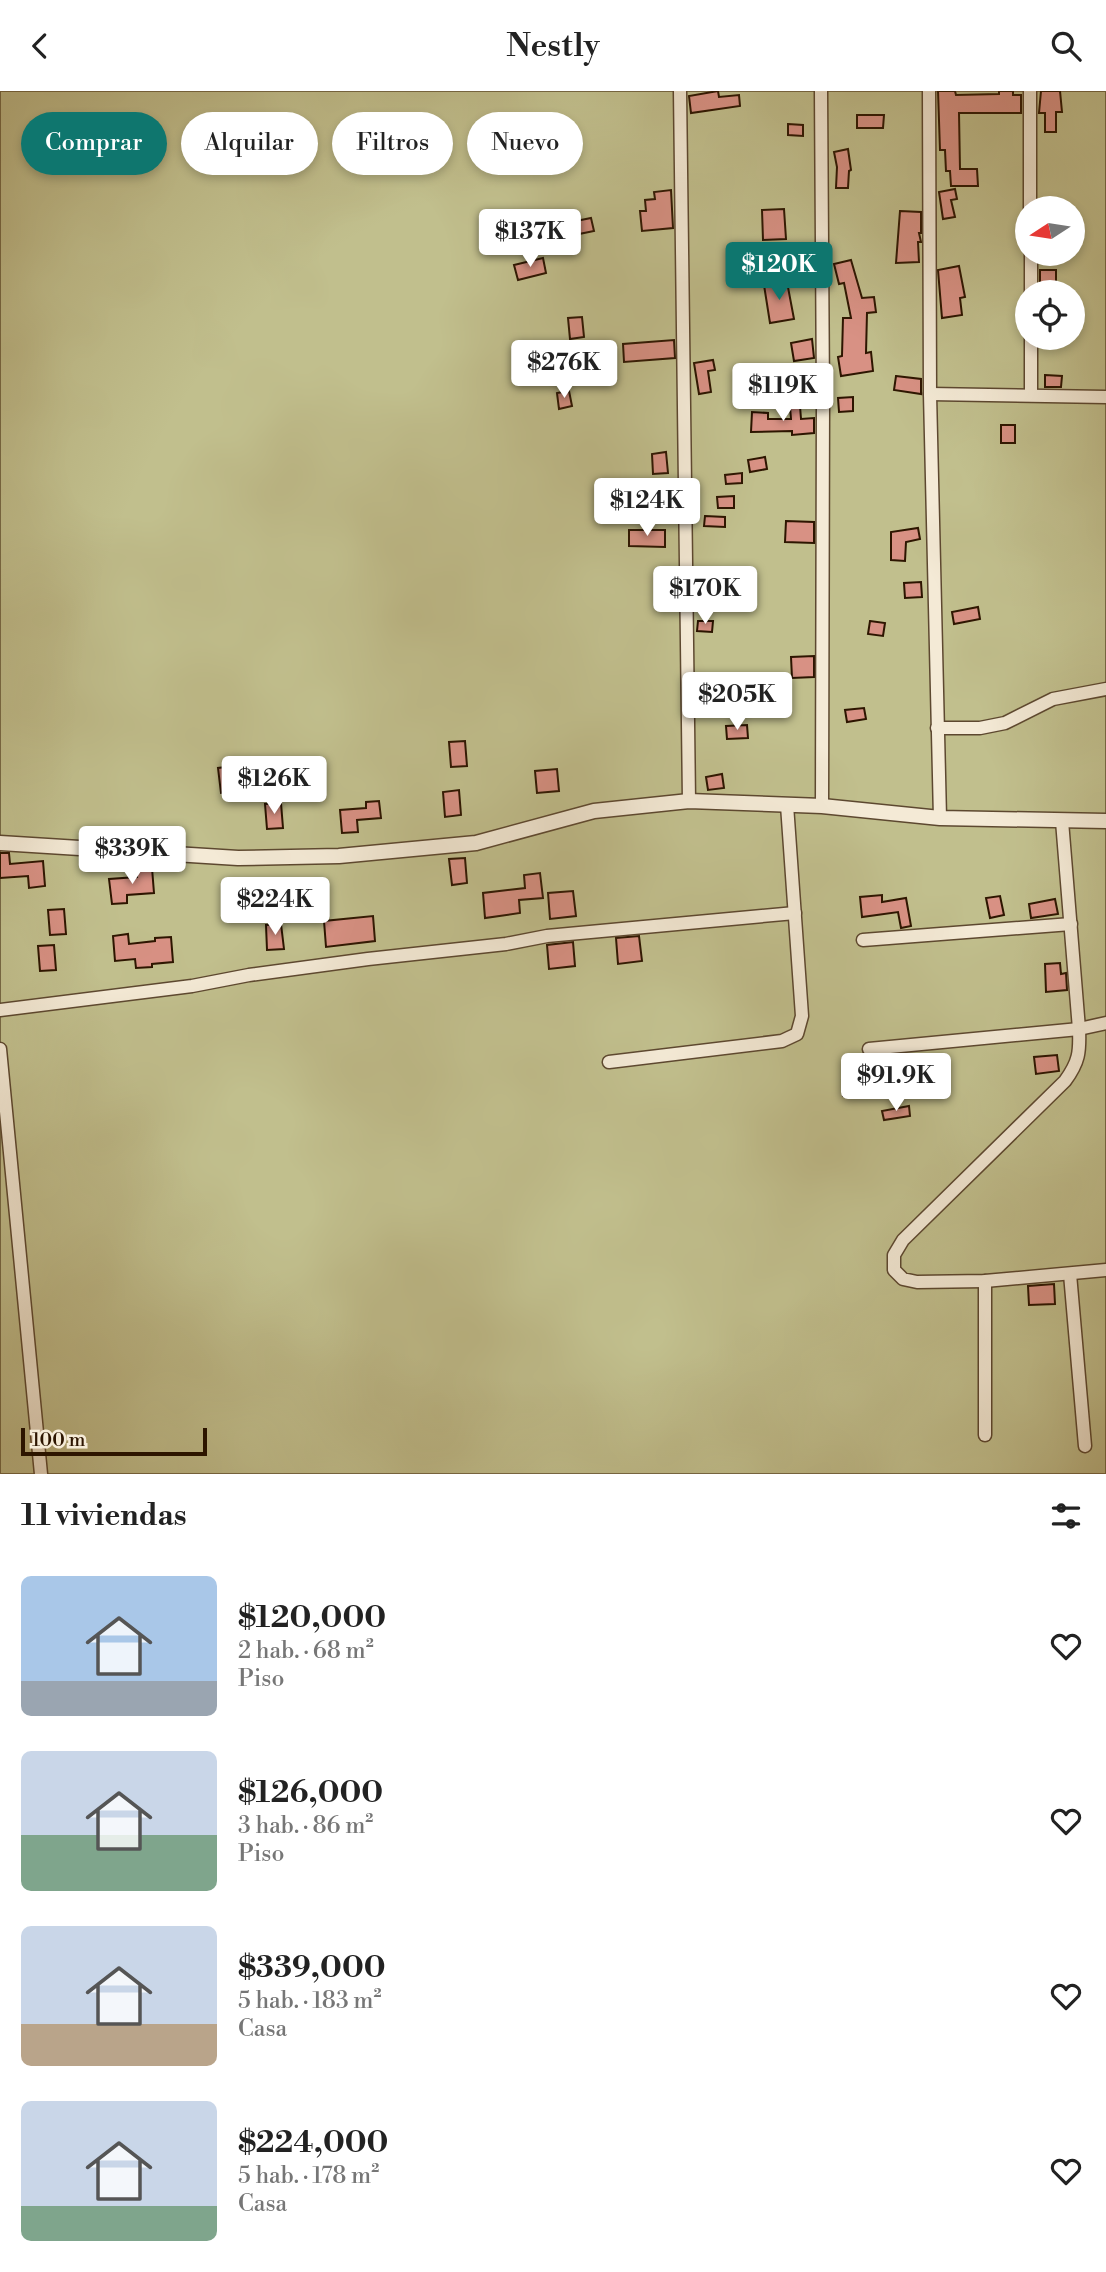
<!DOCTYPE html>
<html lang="es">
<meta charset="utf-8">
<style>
body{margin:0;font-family:"Libre Bodoni",serif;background:#f6f6f6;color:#222;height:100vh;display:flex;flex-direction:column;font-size:26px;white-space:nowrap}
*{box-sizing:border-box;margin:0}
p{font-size:23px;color:#767676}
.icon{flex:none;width:38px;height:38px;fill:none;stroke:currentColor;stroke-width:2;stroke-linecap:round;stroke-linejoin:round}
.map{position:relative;height:1383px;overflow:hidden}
.details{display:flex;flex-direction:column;background:#fff;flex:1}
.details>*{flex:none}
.hud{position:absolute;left:21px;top:21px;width:700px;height:63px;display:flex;gap:14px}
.needle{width:46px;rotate:258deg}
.controls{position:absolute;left:1015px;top:105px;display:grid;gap:14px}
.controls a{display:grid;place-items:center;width:70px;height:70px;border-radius:50%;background:#fff;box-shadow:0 4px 10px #0003;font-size:35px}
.scale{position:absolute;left:21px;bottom:18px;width:186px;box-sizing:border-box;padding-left:7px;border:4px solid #2d1500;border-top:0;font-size:19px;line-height:24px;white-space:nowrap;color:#2d1500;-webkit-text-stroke:5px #f4ead6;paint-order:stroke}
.price{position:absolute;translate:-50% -60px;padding:0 16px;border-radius:7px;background:#fff;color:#222;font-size:23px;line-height:46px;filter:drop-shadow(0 2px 4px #0008)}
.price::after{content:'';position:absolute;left:50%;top:42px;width:21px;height:16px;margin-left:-10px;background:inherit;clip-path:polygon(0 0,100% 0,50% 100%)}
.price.current{background:#0f766e;color:#fff}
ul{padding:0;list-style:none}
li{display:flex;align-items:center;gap:21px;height:175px;padding:0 21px}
li span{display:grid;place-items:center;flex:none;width:196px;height:140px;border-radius:10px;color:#555}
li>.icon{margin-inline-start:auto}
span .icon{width:84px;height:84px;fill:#fffc;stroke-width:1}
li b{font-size:30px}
h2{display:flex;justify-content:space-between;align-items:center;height:84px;padding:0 21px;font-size:30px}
.chip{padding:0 24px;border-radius:32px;background:#fff;box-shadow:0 4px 10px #0003;font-size:24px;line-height:63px}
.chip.current{background:#0f766e;color:#fff}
header{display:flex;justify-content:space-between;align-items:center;height:91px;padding:0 21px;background:#fff;font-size:32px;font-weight:600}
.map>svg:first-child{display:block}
.green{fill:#c1bf8d;stroke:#776a46;stroke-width:2;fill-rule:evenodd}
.building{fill:#d89184;stroke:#2d1500;stroke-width:2}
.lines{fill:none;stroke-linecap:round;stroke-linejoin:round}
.minor-casing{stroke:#5d4830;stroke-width:15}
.tertiary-casing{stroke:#5d4830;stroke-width:17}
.minor{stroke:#f4ead6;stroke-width:12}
.tertiary{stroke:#f4ead6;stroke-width:14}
</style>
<header><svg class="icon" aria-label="back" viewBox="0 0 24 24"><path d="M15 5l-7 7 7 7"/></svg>Nestly<svg class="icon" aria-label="search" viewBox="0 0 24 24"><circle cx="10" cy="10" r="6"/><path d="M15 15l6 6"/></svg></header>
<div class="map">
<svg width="1106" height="1383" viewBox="0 0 1106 1383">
<rect width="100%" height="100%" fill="#eedfc0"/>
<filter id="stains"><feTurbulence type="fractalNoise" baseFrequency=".00286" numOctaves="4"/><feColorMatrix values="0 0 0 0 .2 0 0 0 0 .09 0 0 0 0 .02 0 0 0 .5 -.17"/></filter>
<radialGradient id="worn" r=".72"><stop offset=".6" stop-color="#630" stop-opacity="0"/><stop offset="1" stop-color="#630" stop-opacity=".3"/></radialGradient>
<path class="green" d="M0 0H1106V1383H0ZM1027 117H1073V163H1027ZM1027 201H1073V247H1027Z"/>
<g class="building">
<polygon points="718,0 719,6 739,4 740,15 691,22 689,5"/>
<polygon points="938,0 955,0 956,4 999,3 999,0 1013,0 1013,4 1021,4 1021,22 959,22 960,78 977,78 978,95 951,95 950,80 946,80 945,59 940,59"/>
<polygon points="1041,0 1060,0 1062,21 1056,21 1056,41 1045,41 1045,22 1039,22"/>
<polygon points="857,24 884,24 883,37 857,37"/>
<polygon points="788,33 803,34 803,45 788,44"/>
<polygon points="848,58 851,79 849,80 848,97 836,97 837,76 834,61"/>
<polygon points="955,98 957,108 951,109 955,126 943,128 939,101"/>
<polygon points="671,99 673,137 642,140 640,120 646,120 645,109 655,108 654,101"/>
<polygon points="784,118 786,148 763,149 762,119"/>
<polygon points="900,120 921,121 921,142 919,142 921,151 918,151 919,171 896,172"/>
<polygon points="591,127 594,140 579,143 576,130"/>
<polygon points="543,167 546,182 518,189 514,174"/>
<polygon points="851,169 862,207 874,206 876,221 867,222 866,262 871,261 873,280 841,285 838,266 842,265 843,227 851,227 844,192 839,193 834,173"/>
<polygon points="959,175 965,206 960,207 962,224 942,227 938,179"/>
<rect x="1040" y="179" width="16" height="13"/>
<polygon points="787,191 794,228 770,232 764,194"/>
<polygon points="582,226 584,246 570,248 568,227"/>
<polygon points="812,248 814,267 794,270 791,252"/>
<polygon points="674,249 675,267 624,271 623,253"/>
<polygon points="713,269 715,279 708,280 711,301 699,303 694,272"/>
<polygon points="1045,284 1062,285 1061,296 1045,296"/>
<polygon points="896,285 921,288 921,303 894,299"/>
<polygon points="569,300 572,315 559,318 557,302"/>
<polygon points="853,306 853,320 839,321 838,307"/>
<polygon points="800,315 801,328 814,327 814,342 792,344 792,340 751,341 752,321 768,322 768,328 791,328 790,316"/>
<rect x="1001" y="334" width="14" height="18"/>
<polygon points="666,361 668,382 653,383 652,363"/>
<polygon points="765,366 767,378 750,381 748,369"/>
<polygon points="742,382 742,392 726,393 725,384"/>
<polygon points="734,405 734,417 718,417 717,406"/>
<polygon points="705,425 725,426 725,436 704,435"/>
<polygon points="786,430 814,431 814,452 785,451"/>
<polygon points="918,437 920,448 906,451 905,470 891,469 891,441"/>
<polygon points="629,439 665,439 665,456 629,455"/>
<polygon points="921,491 922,506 905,507 904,492"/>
<polygon points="978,516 980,528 954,533 952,521"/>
<polygon points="698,530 713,530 712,541 697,540"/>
<polygon points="870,530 885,532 883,545 868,543"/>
<polygon points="814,565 814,586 792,587 791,566"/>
<polygon points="864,617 866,628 847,631 845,619"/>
<polygon points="747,634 748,647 727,648 726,635"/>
<polygon points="465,650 467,675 451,676 449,651"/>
<polygon points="235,675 237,700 221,702 218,677"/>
<polygon points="557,678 559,700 537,702 535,680"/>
<polygon points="722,683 724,697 708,699 706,686"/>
<polygon points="459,699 461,724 445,726 443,701"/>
<polygon points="379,710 381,727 357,729 358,741 342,742 340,719 366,717 366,711"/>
<polygon points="281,712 283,737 267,738 265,713"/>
<polygon points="0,762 9,762 10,773 43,770 45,795 29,797 28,785 0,787"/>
<polygon points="465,767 467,792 452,794 449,768"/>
<polygon points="152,777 154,802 127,804 127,812 112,813 109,788 137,786 136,778"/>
<polygon points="540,782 543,807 519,809 520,822 485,827 483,802 525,797 524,784"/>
<polygon points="573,800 576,825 550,828 548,802"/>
<polygon points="882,804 882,811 906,807 911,835 901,837 898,821 862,826 860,806"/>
<polygon points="1000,805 1004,824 990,827 986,807"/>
<polygon points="1055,808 1058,823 1031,827 1029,813"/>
<polygon points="64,818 66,843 50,844 48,819"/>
<polygon points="373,825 375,850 326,856 324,830"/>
<polygon points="281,833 284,858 267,859 266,834"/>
<polygon points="128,843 129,853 155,850 155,847 171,846 173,871 152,873 152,876 136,877 135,868 115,870 113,845"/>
<polygon points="639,845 642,870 618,873 616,847"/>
<polygon points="573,851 575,875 549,878 547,854"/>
<polygon points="54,854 56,879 40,880 38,855"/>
<polygon points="1060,872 1061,883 1066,882 1067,899 1046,901 1045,873"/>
<polygon points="1057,964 1059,980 1036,983 1034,966"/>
<polygon points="866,987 867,1003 843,1005 842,989"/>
<polygon points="909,1015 910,1025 884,1029 882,1020"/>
<polygon points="1054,1193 1055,1213 1029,1214 1028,1195"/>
</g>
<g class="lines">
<defs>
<g id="minor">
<polyline points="680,0 689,710"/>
<polyline points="821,0 823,308 822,715"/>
<polyline points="929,0 930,303 940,727"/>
<polyline points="1030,0 1030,117"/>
<polyline points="1031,163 1031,201"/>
<polyline points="1031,247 1031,304"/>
<polyline points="930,303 1106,306"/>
<polyline points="937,637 980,637 1005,632 1053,608 1106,598"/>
<path d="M1062 730 1079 938C1080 961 1079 971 1065 990L903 1149 894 1164V1179L903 1188 917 1191 985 1190 1106 1179"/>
<polyline points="863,849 1071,833"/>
<polyline points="0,919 192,895 249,884 368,868 506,853 547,845 795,822"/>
<polyline points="0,958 41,1383"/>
<polyline points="869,958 1079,938 1106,932"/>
<polyline points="609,971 782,950 797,943 802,925 787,714"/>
<polyline points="1070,1183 1085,1355"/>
<polyline points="985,1190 985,1344"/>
</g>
<polyline id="tertiary" points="0,752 238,767 339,765 476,752 594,720 689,710 822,715 940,727 1106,730"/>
</defs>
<use href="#minor" class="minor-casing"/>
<use href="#tertiary" class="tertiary-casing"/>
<use href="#minor" class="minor"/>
<use href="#tertiary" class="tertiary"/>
</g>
<rect width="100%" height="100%" filter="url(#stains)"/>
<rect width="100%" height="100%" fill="url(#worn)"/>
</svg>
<div class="controls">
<a><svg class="needle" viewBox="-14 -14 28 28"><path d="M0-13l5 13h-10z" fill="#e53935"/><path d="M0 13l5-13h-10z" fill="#767676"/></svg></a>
<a><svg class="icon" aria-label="locate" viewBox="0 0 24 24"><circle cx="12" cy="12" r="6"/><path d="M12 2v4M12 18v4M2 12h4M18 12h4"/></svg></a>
</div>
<div class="scale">100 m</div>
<b class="price" style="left:530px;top:178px">$137K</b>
<b class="price current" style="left:779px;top:211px">$120K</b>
<b class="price" style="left:564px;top:309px">$276K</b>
<b class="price" style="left:783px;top:332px">$119K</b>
<b class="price" style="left:647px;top:447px">$124K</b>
<b class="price" style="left:705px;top:535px">$170K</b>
<b class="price" style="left:737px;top:641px">$205K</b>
<b class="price" style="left:274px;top:725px">$126K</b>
<b class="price" style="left:132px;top:795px">$339K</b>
<b class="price" style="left:275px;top:846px">$224K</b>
<b class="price" style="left:896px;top:1022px">$91.9K</b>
<div class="hud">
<a class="chip current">Comprar</a>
<a class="chip">Alquilar</a>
<a class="chip">Filtros</a>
<a class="chip">Nuevo</a>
</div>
</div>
<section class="details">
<h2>11 viviendas<svg class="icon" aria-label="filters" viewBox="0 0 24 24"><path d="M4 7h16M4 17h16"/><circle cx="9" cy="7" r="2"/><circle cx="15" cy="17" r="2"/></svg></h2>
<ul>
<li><span style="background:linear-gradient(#a9c7e8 75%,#9aa5b1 0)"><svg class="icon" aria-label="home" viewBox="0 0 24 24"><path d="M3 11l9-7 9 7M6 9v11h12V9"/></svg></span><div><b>$120,000</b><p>2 hab. · 68 m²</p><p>Piso</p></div><svg class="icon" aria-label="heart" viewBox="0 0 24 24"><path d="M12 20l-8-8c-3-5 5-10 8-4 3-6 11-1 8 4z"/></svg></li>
<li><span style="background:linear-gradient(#c9d6e8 60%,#7fa58c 0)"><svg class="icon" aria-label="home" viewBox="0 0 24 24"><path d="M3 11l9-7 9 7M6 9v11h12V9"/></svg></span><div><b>$126,000</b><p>3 hab. · 86 m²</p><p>Piso</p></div><svg class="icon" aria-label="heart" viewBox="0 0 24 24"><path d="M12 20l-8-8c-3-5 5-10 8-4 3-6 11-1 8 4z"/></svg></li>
<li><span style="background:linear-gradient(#c9d6e8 70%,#b9a48a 0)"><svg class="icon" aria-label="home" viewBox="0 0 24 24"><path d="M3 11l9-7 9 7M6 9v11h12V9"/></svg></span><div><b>$339,000</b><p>5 hab. · 183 m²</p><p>Casa</p></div><svg class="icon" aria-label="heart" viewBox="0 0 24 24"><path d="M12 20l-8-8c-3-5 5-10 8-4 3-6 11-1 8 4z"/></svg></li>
<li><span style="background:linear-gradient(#c9d6e8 75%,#7fa58c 0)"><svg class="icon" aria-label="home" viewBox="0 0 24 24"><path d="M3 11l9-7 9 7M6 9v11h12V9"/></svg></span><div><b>$224,000</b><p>5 hab. · 178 m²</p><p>Casa</p></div><svg class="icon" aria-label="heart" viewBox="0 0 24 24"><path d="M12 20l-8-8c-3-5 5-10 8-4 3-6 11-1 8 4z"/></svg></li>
</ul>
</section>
